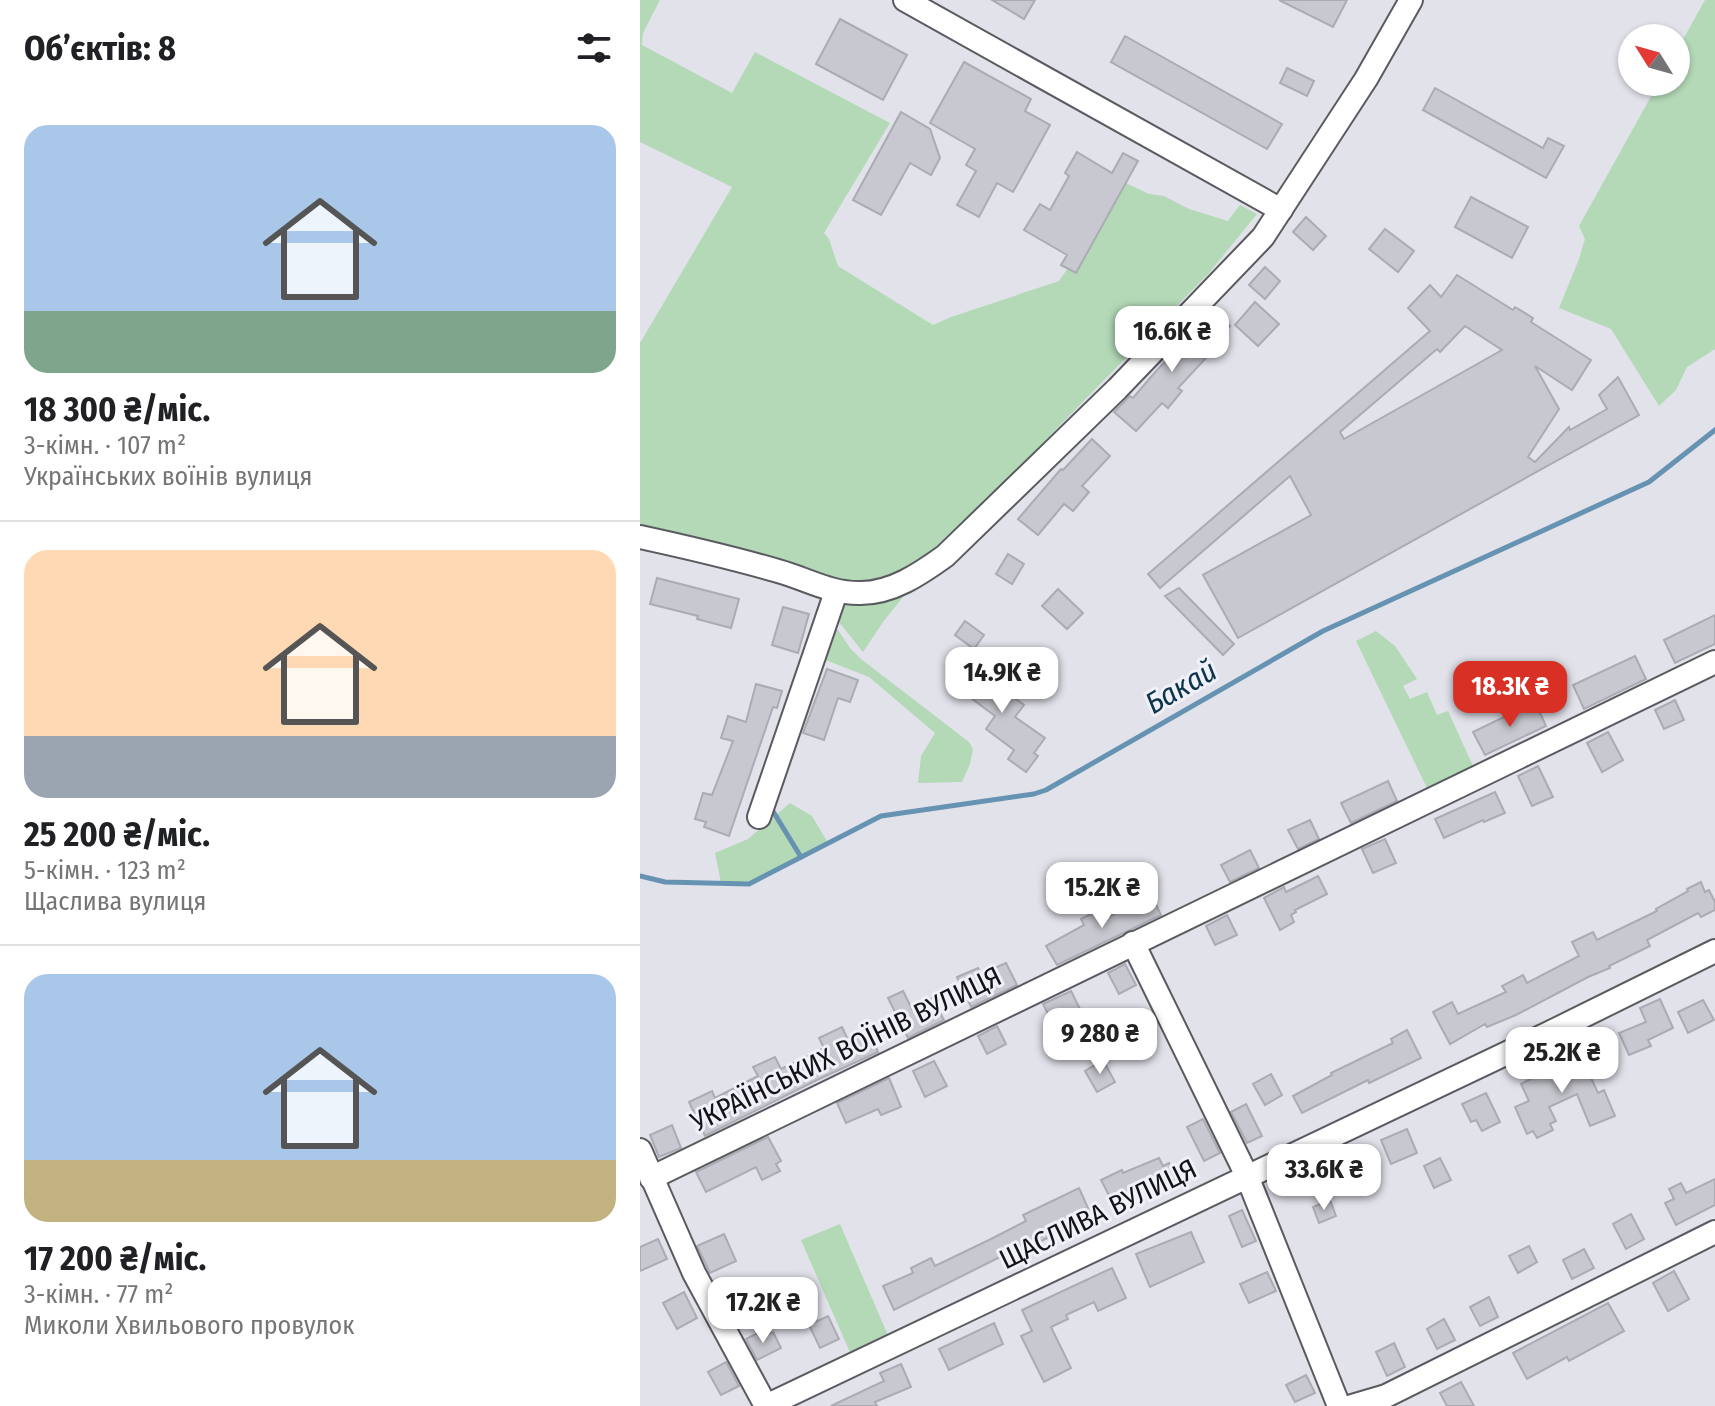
<!DOCTYPE html>
<html lang="uk">
<meta charset="utf-8">
<style>
body{margin:0;font-family:"Fira Sans Condensed",sans-serif;background:#f2f2f2;color:#202124;height:100vh;display:flex;flex-direction:column;font-size:30px;white-space:nowrap}
*{box-sizing:border-box;margin:0}
p{font-size:26px;color:#757577}
.icon{flex:none;width:44px;height:44px;fill:none;stroke:currentColor;stroke-width:2;stroke-linecap:round;stroke-linejoin:round}
.map{position:relative;flex:1;overflow:hidden}
.drawer{display:flex;flex-direction:column;background:#fff;width:640px}
.drawer>*{flex:none}
.needle{width:52px;rotate:307deg}
.tools{position:absolute;left:978px;top:24px;display:grid;gap:16px}
.tools a{display:grid;place-items:center;width:72px;height:72px;border-radius:50%;background:#fff;box-shadow:0 2px 6px #0004;font-size:40px}
.price{position:absolute;translate:-50% -68px;padding:0 18px;border-radius:16px;background:#fff;color:#222;font-size:26px;line-height:52px;filter:drop-shadow(0 2px 4px #0008)}
.price::after{content:'';position:absolute;left:50%;top:48px;width:24px;height:18px;margin-left:-12px;background:inherit;clip-path:polygon(0 0,100% 0,50% 100%)}
.price.current{background:#d93025;color:#fff}
ul{padding:0;list-style:none}
li{display:grid;align-content:center;gap:16px;height:424px;padding:0 24px}
li+li{border-top:2px solid #e0e0e0}
li span{display:grid;place-items:center;height:248px;border-radius:24px;color:#555}
li>.icon{margin-inline-start:auto}
span .icon{width:144px;height:144px;fill:#fffc;stroke-width:1}
li b{font-size:34px}
h2{display:flex;justify-content:space-between;align-items:center;height:96px;padding:0 24px;font-size:34px}
main{display:flex;flex:1;min-height:0}
.map>svg:first-child{display:block}
.green{fill:#b3d9b7}
.lines{fill:none;stroke-linecap:round;stroke-linejoin:round}
.stream{stroke:#6593b1;stroke-width:5}
.building{fill:#c8c8d0;stroke:#ababb3;stroke-width:2;fill-rule:evenodd}
.minor-casing{stroke:#5a5a61;stroke-width:26}
.minor{stroke:#fff;stroke-width:22}
.labels{text-anchor:middle;dominant-baseline:central;stroke-width:6;stroke-linejoin:round;paint-order:stroke}
.street-label{font-size:28px;fill:#131316;stroke:#eff0f8}
.water-label{font-size:30px;font-style:italic;fill:#0d344a;stroke:#eff0f8}
</style>
<main>
<section class="drawer">
<h2>Об’єктів: 8<svg class="icon" aria-label="filters" viewBox="0 0 24 24"><path d="M4 7h16M4 17h16"/><circle cx="9" cy="7" r="2"/><circle cx="15" cy="17" r="2"/></svg></h2>
<ul>
<li><span style="background:linear-gradient(#a9c7e8 75%,#7fa58c 0)"><svg class="icon" aria-label="home" viewBox="0 0 24 24"><path d="M3 11l9-7 9 7M6 9v11h12V9"/></svg></span><div><b>18 300 ₴/міс.</b><p>3-кімн. · 107 m²</p><p>Українських воїнів вулиця</p></div></li>
<li><span style="background:linear-gradient(#ffd9b3 75%,#9aa5b1 0)"><svg class="icon" aria-label="home" viewBox="0 0 24 24"><path d="M3 11l9-7 9 7M6 9v11h12V9"/></svg></span><div><b>25 200 ₴/міс.</b><p>5-кімн. · 123 m²</p><p>Щаслива вулиця</p></div></li>
<li><span style="background:linear-gradient(#a9c7e8 75%,#c2b280 0)"><svg class="icon" aria-label="home" viewBox="0 0 24 24"><path d="M3 11l9-7 9 7M6 9v11h12V9"/></svg></span><div><b>17 200 ₴/міс.</b><p>3-кімн. · 77 m²</p><p>Миколи Хвильового провулок</p></div></li>
</ul>
</section>
<div class="map">
<svg width="1075" height="1406" viewBox="0 0 1075 1406">
<rect width="100%" height="100%" fill="#e2e2eb"/>
<g class="green">
<polygon points="0,0 20,0 3,33 2,45 92,93 115,52 250,123 184,233 189,239 198,266 293,325 311,317 419,281 428,268 436,272 486,183 509,194 524,196 549,209 588,221 600,205 617,214 569,273 378,468 290,552 255,573 234,580 191,582 0,528 0,343 92,187 0,142"/>
<polygon points="1065,0 1075,0 1075,349 1047,367 1036,390 1019,406 971,329 919,308 939,259 945,239 939,226 1019,82 1036,82 1036,52"/>
<polygon points="271,587 243,622 223,652 194,616 199,604 218,603"/>
<polygon points="193,629 198,630 210,648 221,659 329,742 333,749 330,764 322,782 278,783 281,756 295,733 229,677 183,659"/>
<polygon points="736,631 755,646 777,679 763,686 770,699 787,692 797,715 808,711 833,766 787,788 716,641"/>
<polygon points="150,803 172,816 188,843 109,884 81,883 75,853 108,839"/>
<polygon points="200,1224 247,1333 245,1342 212,1357 161,1240"/>
</g>
<g class="lines">
<g class="stream">
<polyline points="131,808 161,857"/>
<polyline points="0,876 25,882 109,884 241,816 394,794 406,790 683,631 1009,482 1075,430"/>
</g>
</g>
<g class="building">
<polygon points="352,0 395,0 384,19"/>
<polygon points="639,0 707,0 693,27"/>
<polygon points="200,19 267,55 243,100 176,64"/>
<polygon points="485,36 642,124 627,149 471,62"/>
<polygon points="324,62 391,99 385,111 410,125 373,192 357,183 339,217 317,205 336,171 326,165 335,149 290,123"/>
<polygon points="647,68 674,81 667,96 640,83"/>
<polygon points="795,88 903,148 908,138 924,146 906,178 783,110"/>
<polygon points="261,112 290,129 300,158 291,175 270,163 241,215 213,200"/>
<polygon points="437,152 472,173 483,153 498,161 436,273 421,265 427,255 384,230 400,204 410,210 429,176 425,173"/>
<polygon points="831,197 888,227 872,258 815,227"/>
<polygon points="666,217 686,236 673,250 653,232"/>
<polygon points="745,229 774,251 758,272 729,249"/>
<polygon points="625,267 640,281 625,299 609,285"/>
<path d="M817 275 873 310 875 307 893 318 891 322 951 360 932 390 895 366 919 409 888 457 895 462 929 427 930 430 967 409 959 395 978 377 999 415 598 638 563 575 671 515 650 476 520 588 508 574 790 331 768 308 790 285 801 297ZM825 326 862 350 704 439 700 432 797 349 800 352Z"/>
<polygon points="615,302 639,324 618,346 595,325"/>
<polygon points="575,312 590,326 563,356 566,358 538,388 542,391 528,408 522,403 496,431 474,412 490,396 493,398 517,370"/>
<polygon points="452,439 470,456 442,486 449,492 433,511 424,504 398,535 378,519 421,469 423,470"/>
<polygon points="368,554 384,564 372,584 356,574"/>
<polygon points="17,578 99,599 91,628 57,619 58,616 10,604"/>
<polygon points="539,588 594,644 583,655 525,596"/>
<polygon points="418,589 443,613 427,629 402,606"/>
<polygon points="143,607 169,614 158,653 132,645"/>
<polygon points="1075,615 1075,644 1035,663 1024,640"/>
<polygon points="325,621 344,635 334,649 315,635"/>
<polygon points="995,656 1006,679 944,709 933,685"/>
<polygon points="325,660 384,705 375,717 405,738 394,753 398,756 386,772 368,759 374,750 346,729 355,716 327,695 331,690 313,677"/>
<polygon points="187,669 218,680 210,702 198,698 184,740 163,733"/>
<polygon points="116,684 142,691 137,708 133,707 89,836 64,827 66,822 55,819 63,793 72,795 93,741 81,738 88,716 106,722"/>
<polygon points="1035,700 1044,720 1024,729 1015,710"/>
<polygon points="895,702 906,726 845,755 833,732"/>
<polygon points="968,732 983,760 962,772 947,743"/>
<polygon points="898,766 913,797 892,806 878,776"/>
<polygon points="748,781 757,801 711,823 701,803"/>
<polygon points="855,792 865,813 844,822 843,820 804,838 795,819"/>
<polygon points="670,820 679,839 658,849 648,830"/>
<polygon points="745,839 756,863 733,873 722,849"/>
<polygon points="610,850 619,868 590,882 581,865"/>
<polygon points="678,876 687,894 655,910 656,912 651,915 654,922 640,930 624,898 644,887 646,892"/>
<polygon points="1061,882 1065,892 1069,890 1075,902 1075,910 1061,917 1058,913 1007,940 1010,946 969,966 970,968 948,977 876,1015 847,1027 845,1024 810,1044 793,1012 812,1002 818,1014 866,992 862,986 883,975 887,983 939,956 932,942 953,932 957,940 1017,911 1016,909 1048,891 1047,889"/>
<polygon points="512,896 521,915 417,965 406,946 444,925 441,919 463,908 468,917"/>
<polygon points="587,915 597,935 575,945 566,926"/>
<polygon points="366,963 377,985 331,1007 317,977 338,968 341,974"/>
<polygon points="485,964 496,985 479,994 468,973"/>
<polygon points="263,991 272,1009 292,998 304,1020 268,1038 248,998"/>
<polygon points="431,991 441,1011 413,1024 403,1004"/>
<polygon points="1020,999 1033,1028 1008,1040 1011,1046 989,1055 979,1033 1006,1022 1000,1008"/>
<polygon points="1063,1000 1074,1020 1048,1033 1038,1012"/>
<polygon points="357,1026 366,1044 347,1054 338,1036"/>
<polygon points="202,1027 207,1038 229,1029 238,1052 177,1080 65,1136 49,1102 72,1091 75,1098 118,1076 113,1067 135,1057 141,1069 184,1048 179,1038"/>
<polygon points="767,1030 781,1058 729,1083 728,1080 662,1113 653,1096 692,1075 691,1073 753,1043 751,1039"/>
<polygon points="938,1050 958,1093 964,1090 975,1116 950,1126 937,1094 909,1107 916,1121 910,1124 913,1130 897,1138 893,1131 887,1134 875,1107 889,1101 881,1084 904,1072 902,1067"/>
<polygon points="463,1060 475,1082 457,1092 445,1071"/>
<polygon points="294,1061 307,1086 285,1097 273,1071"/>
<polygon points="631,1074 642,1095 625,1105 613,1084"/>
<polygon points="249,1078 261,1107 241,1115 238,1109 206,1123 197,1103"/>
<polygon points="846,1093 860,1122 842,1131 836,1120 831,1122 822,1104"/>
<polygon points="606,1104 622,1136 607,1143 591,1112"/>
<polygon points="563,1119 580,1153 564,1161 547,1127"/>
<polygon points="32,1125 41,1148 19,1157 10,1135"/>
<polygon points="767,1129 777,1153 751,1164 741,1140"/>
<polygon points="128,1137 141,1161 136,1164 140,1171 122,1180 116,1167 66,1192 56,1172"/>
<polygon points="519,1158 523,1166 529,1163 536,1179 475,1207 461,1180 482,1170 483,1173"/>
<polygon points="800,1158 811,1180 794,1188 784,1166"/>
<polygon points="713,1160 722,1180 702,1188 694,1168"/>
<polygon points="1075,1179 1075,1205 1036,1225 1025,1203 1034,1199 1029,1189 1041,1183 1046,1193"/>
<polygon points="439,1188 452,1217 361,1260 360,1257 254,1310 243,1286 273,1273 271,1268 291,1258 295,1266 351,1239 386,1221 383,1215"/>
<polygon points="690,1200 696,1216 679,1223 673,1207"/>
<polygon points="602,1210 616,1241 602,1247 589,1216"/>
<polygon points="991,1214 1004,1239 986,1249 973,1224"/>
<polygon points="551,1232 564,1262 510,1287 496,1254"/>
<polygon points="84,1234 96,1261 70,1273 57,1246"/>
<polygon points="18,1239 27,1259 0,1271 0,1247"/>
<polygon points="889,1246 897,1262 878,1273 869,1256"/>
<polygon points="944,1249 954,1268 932,1279 923,1260"/>
<polygon points="472,1268 486,1298 458,1311 454,1302 426,1315 428,1319 411,1327 431,1368 404,1382 381,1336 392,1331 382,1310"/>
<polygon points="1034,1271 1049,1299 1028,1311 1013,1283"/>
<polygon points="627,1272 636,1291 609,1303 600,1284"/>
<polygon points="44,1292 57,1318 37,1329 23,1303"/>
<polygon points="849,1297 858,1317 840,1326 830,1307"/>
<polygon points="968,1303 984,1331 929,1361 927,1357 887,1379 873,1353"/>
<polygon points="188,1316 199,1339 180,1348 169,1325"/>
<polygon points="804,1319 815,1340 797,1349 787,1329"/>
<polygon points="354,1323 363,1344 309,1370 299,1349"/>
<polygon points="122,1331 124,1336 133,1332 141,1348 117,1360 106,1339"/>
<polygon points="754,1343 765,1367 747,1376 736,1352"/>
<polygon points="86,1362 99,1386 81,1395 68,1372"/>
<polygon points="261,1364 271,1387 235,1402 237,1406 191,1406 244,1381 240,1373"/>
<polygon points="666,1375 675,1393 655,1402 646,1385"/>
<polygon points="821,1382 834,1406 807,1406 800,1393"/>
</g>
<g class="lines">
<defs>
<g id="minor">
<polyline points="265,0 641,210"/>
<path d="M0 537C46 547 93 558 138 571 167 579 191 594 221 593 252 593 280 574 305 556L477 389 623 237 726 79 771 0"/>
<polyline points="119,817 196,592"/>
<polyline points="493,943 607,1176 699,1406"/>
<polyline points="0,1150 54,1273 126,1406"/>
<polyline points="11,1178 1075,662"/>
<polyline points="126,1406 907,1034 1075,951"/>
<polyline points="712,1406 746,1396 1075,1232"/>
</g>
</defs>
<use href="#minor" class="minor-casing"/>
<use href="#minor" class="minor"/>
</g>
<g class="labels">
<g class="street-label">
<text transform="translate(206 1049) rotate(-26)">УКРАЇНСЬКИХ ВОЇНІВ ВУЛИЦЯ</text>
<text transform="translate(458 1214) rotate(-26)">ЩАСЛИВА ВУЛИЦЯ</text>
</g>
<g class="water-label">
<text transform="translate(541 687) rotate(-30)">Бакай</text>
</g>
</g>
</svg>
<div class="tools">
<a><svg class="needle" viewBox="-14 -14 28 28"><path d="M0-13l5 13h-10z" fill="#e53935"/><path d="M0 13l5-13h-10z" fill="#757577"/></svg></a>
</div>
<b class="price" style="left:532px;top:374px">16.6K ₴</b>
<b class="price" style="left:362px;top:715px">14.9K ₴</b>
<b class="price current" style="left:870px;top:729px">18.3K ₴</b>
<b class="price" style="left:462px;top:930px">15.2K ₴</b>
<b class="price" style="left:460px;top:1076px">9 280 ₴</b>
<b class="price" style="left:922px;top:1095px">25.2K ₴</b>
<b class="price" style="left:684px;top:1212px">33.6K ₴</b>
<b class="price" style="left:123px;top:1345px">17.2K ₴</b>
</div>
</main>
